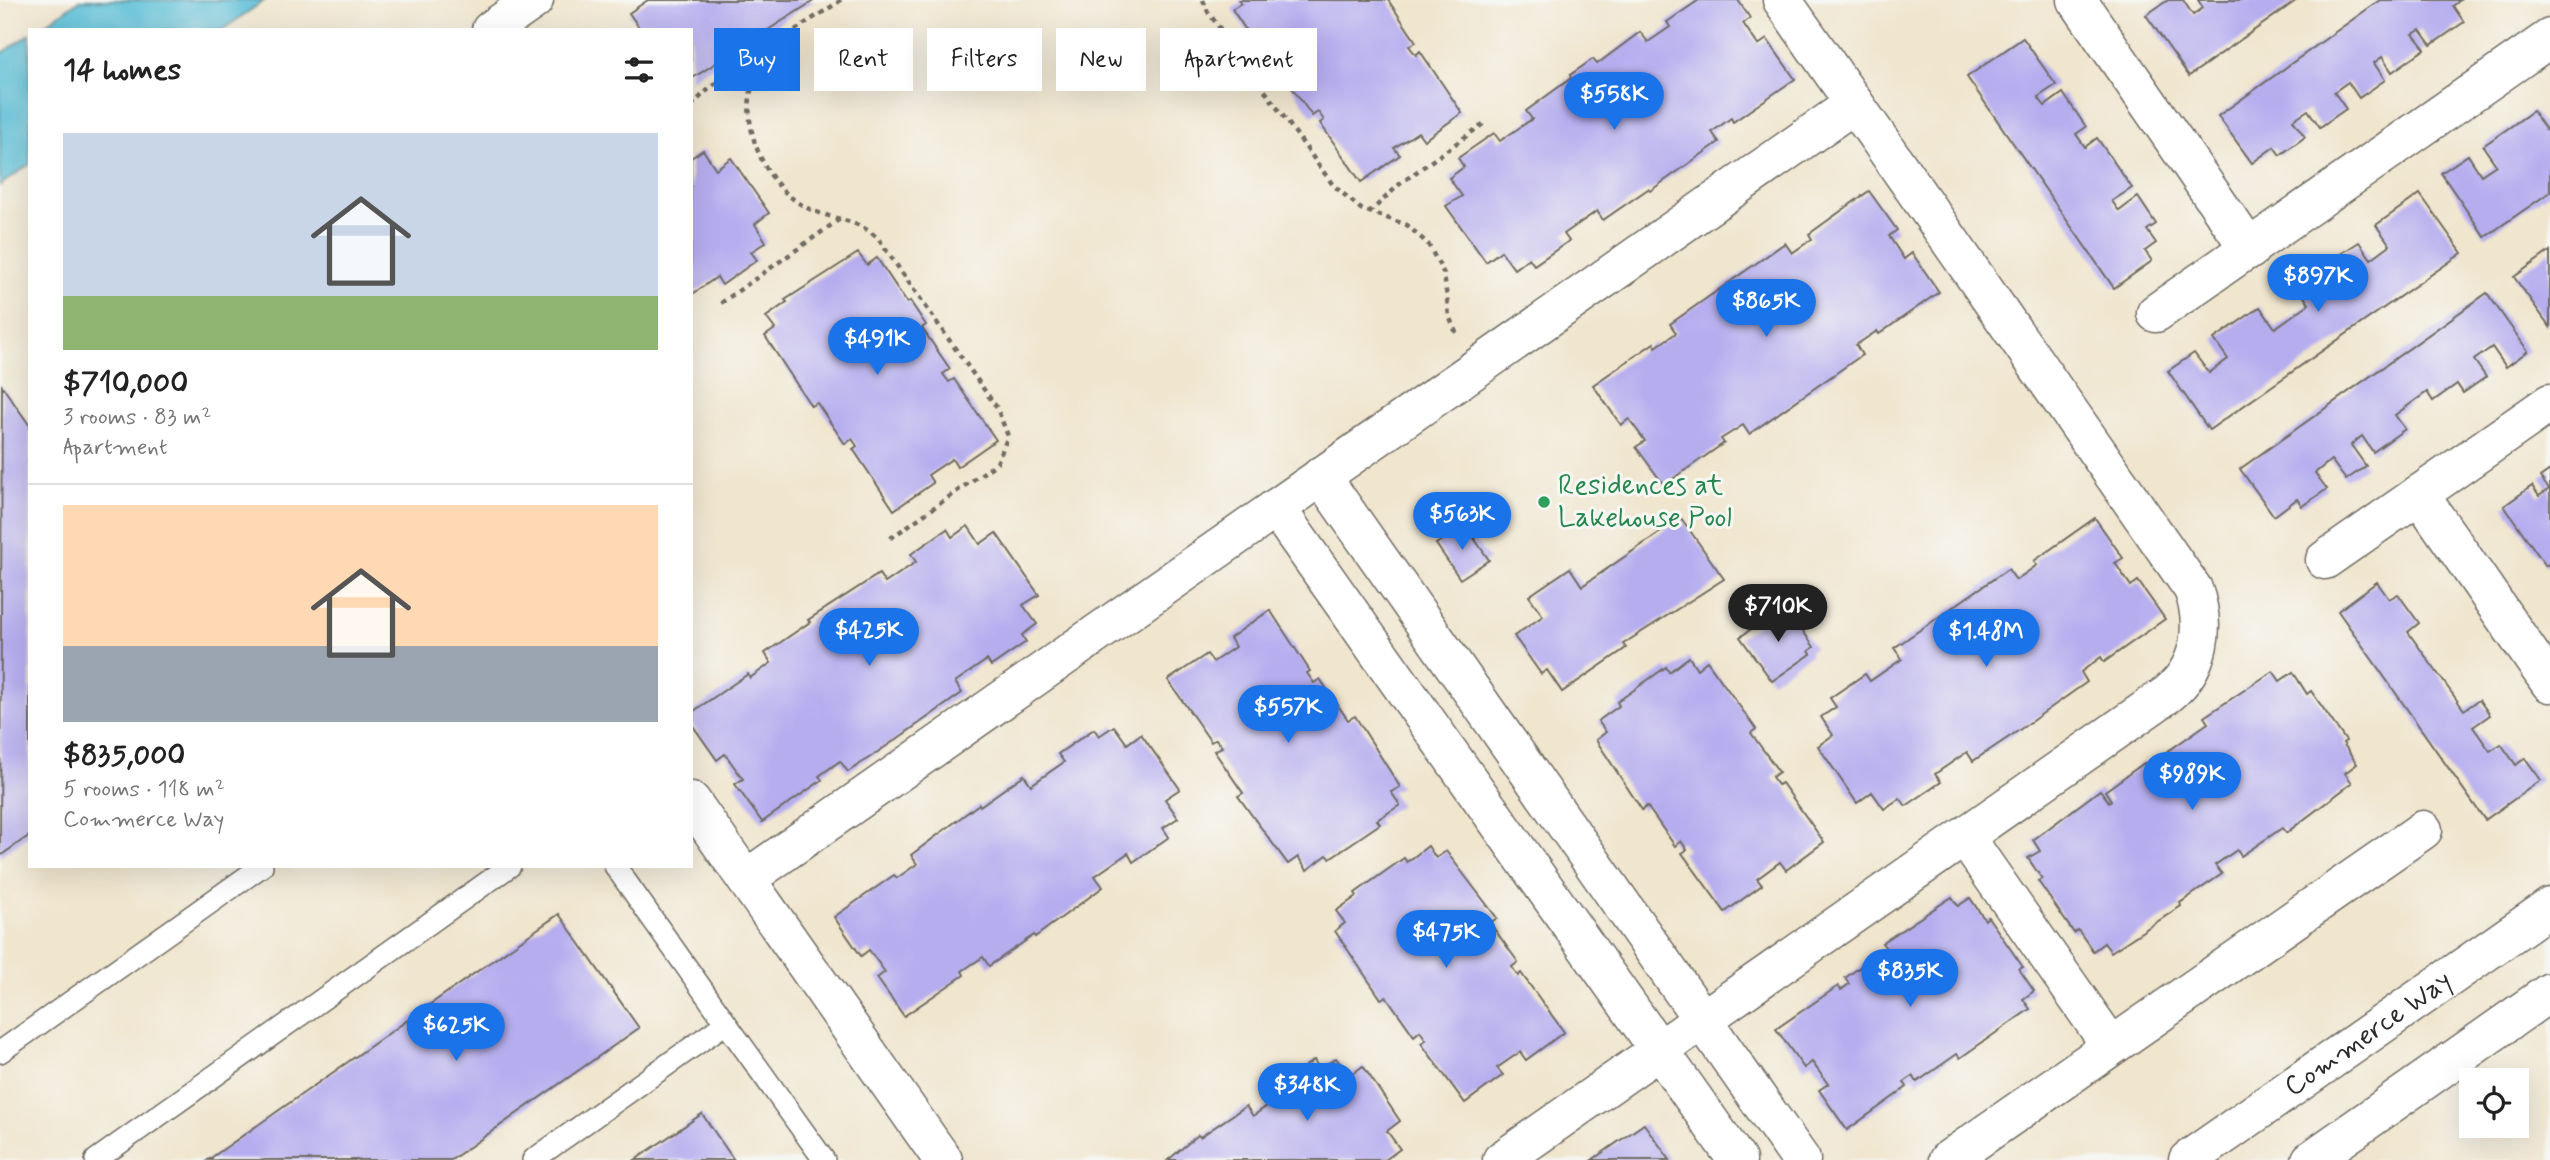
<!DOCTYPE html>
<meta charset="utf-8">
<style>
body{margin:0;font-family:Mynerve,sans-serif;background:#f6f6f6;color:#222;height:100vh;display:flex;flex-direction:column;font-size:26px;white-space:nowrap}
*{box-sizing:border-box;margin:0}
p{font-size:23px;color:#767676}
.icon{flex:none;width:38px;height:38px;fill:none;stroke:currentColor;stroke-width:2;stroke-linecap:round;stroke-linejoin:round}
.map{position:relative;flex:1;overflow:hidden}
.details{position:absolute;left:28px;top:28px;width:665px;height:840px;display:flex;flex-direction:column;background:#fff;border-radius:0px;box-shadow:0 7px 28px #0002}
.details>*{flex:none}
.top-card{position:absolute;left:714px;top:28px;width:665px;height:63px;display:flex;gap:14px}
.tools{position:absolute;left:2459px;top:1068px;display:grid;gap:14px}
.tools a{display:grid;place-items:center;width:70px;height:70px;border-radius:0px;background:#fff;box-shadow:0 7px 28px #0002;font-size:35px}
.price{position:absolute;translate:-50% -60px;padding:0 16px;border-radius:24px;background:#1a73e8;color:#fff;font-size:23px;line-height:46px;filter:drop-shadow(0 2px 4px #0008)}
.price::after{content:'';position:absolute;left:50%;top:42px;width:21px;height:16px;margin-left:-10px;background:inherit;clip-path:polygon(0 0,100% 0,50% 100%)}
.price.current{background:#222;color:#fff}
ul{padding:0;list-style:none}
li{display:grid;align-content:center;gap:14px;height:371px;padding:0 35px}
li+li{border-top:2px solid #e0e0e0}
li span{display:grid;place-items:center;height:217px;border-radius:0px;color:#555}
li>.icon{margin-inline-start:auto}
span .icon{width:126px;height:126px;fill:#fffc;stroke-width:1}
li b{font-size:30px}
h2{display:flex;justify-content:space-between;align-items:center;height:84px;padding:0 35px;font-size:30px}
.pill{padding:0 24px;border-radius:0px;background:#fff;box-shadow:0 7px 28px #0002;font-size:24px;line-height:63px}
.pill.current{background:#1a73e8;color:#fff}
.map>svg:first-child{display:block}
.water{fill:#59bed7;stroke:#427481;stroke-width:2}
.building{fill:#b6adef}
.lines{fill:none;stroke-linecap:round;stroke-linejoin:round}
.service-casing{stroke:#706c64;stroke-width:24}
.minor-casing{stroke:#706c64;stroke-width:41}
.tertiary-casing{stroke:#706c64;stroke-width:41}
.path{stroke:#706c64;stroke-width:4.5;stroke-dasharray:5 5;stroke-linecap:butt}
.service{stroke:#fff;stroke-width:21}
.minor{stroke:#fff;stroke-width:38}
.tertiary{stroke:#fff;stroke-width:38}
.leisure-dot{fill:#2e9e5b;stroke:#f6f6f2;stroke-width:2.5}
.labels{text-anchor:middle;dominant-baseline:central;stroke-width:6;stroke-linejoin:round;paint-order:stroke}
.leisure-label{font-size:28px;fill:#27864d;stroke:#f6f6f2;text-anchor:start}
.street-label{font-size:28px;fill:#2b2b2b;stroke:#f6f6f2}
</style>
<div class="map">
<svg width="2550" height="1160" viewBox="0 0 2550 1160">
<rect width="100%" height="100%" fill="#f6f6f2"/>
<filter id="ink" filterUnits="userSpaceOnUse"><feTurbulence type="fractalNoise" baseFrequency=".0143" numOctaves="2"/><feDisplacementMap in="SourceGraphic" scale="14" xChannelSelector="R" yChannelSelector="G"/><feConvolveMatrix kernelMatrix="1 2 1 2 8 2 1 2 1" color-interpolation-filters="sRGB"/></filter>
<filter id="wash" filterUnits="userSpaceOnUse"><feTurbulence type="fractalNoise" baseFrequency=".00686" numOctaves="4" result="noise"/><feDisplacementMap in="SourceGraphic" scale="28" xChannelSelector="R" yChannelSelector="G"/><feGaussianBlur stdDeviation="1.57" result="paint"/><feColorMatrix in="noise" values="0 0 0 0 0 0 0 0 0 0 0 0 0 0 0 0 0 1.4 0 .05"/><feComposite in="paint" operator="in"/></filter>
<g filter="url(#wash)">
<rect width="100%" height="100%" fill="#f0e5cd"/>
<g class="water">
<polygon points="80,0 265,0 222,30 37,30"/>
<polygon points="30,34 30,164 0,185 0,55"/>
</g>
<g id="blocks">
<g class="building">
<polygon points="648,0 815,0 691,79 691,30 641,30 629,13"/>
<polygon points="1239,0 1388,0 1416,42 1409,46 1416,55 1420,51 1462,113 1424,140 1418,132 1394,148 1400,155 1361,182 1320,123 1324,120 1318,112 1312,116 1283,75 1278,79 1232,9 1241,3"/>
<polygon points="1699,0 1738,0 1750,18 1743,23 1758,45 1767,39 1795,79 1733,122 1731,118 1712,132 1719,142 1650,191 1648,189 1603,220 1597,211 1564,234 1569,241 1534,265 1529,258 1514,269 1501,251 1486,262 1446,206 1462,196 1449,178 1464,167 1458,158 1494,133 1500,141 1532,119 1526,111 1571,78 1570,75 1593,59 1597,64 1640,32 1648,42 1670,27 1667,22"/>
<polygon points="2168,0 2183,0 2193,15 2203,8 2198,0 2297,0 2189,76 2146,15"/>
<polygon points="2380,0 2460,0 2453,6 2464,22 2431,45 2420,30 2413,34 2425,49 2392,72 2382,57 2374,63 2385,80 2359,98 2348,82 2334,92 2346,109 2320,127 2308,110 2293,120 2305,137 2280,155 2274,147 2252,163 2218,116"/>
<polygon points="2023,38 2056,85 2038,97 2045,106 2063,93 2086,127 2076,134 2085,147 2097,138 2132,188 2112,201 2119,211 2138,197 2156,224 2147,230 2156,243 2145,251 2152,261 2114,288 1967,77"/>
<polygon points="2533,111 2546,130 2550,127 2550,192 2485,237 2441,173 2468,155 2481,175 2496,165 2483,146"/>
<polygon points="703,150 716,169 731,158 769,213 755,224 766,242 751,252 757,260 722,285 717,277 691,295 691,158"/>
<polygon points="1869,191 1897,230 1889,236 1904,259 1912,253 1939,292 1879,334 1877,331 1856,345 1862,355 1749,434 1743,425 1721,439 1724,443 1664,485 1636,447 1645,441 1629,419 1621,425 1593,385 1654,343 1656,347 1676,333 1670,324 1785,243 1792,253 1812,239 1809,234"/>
<polygon points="2420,194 2462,253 2209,430 2168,371 2194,353 2209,373 2228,359 2214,339 2260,307 2275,328 2309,304 2294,282 2323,262 2338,282 2348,274 2336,257 2359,242 2371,259 2390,245 2376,225"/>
<polygon points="2550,251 2550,327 2514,277"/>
<polygon points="858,253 867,265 877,258 907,303 910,301 926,325 922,328 950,369 943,374 949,382 954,379 996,440 957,467 952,459 928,475 933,483 894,510 853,449 857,446 852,439 845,444 817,403 811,406 765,336 775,329 766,317 787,302 785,300"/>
<polygon points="2487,293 2528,351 2506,367 2492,347 2474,360 2486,377 2463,393 2457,384 2433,401 2427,392 2395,415 2405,429 2373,452 2362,436 2351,445 2366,466 2346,480 2331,460 2315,473 2327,489 2302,506 2297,499 2274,516 2240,469"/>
<polygon points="2,386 30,426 30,835 0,856"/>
<polygon points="2550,470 2550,563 2546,566 2504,506 2532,486 2539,496 2549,489 2540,477"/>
<polygon points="1681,518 1724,579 1623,644 1626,648 1562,692 1547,670 1541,674 1514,636 1543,616 1529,596 1570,568 1582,586"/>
<polygon points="2095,518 2123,558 2115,563 2131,586 2138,581 2165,619 2104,662 2101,657 2081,672 2087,682 2015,733 1973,761 1967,752 1935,774 1941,782 1906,806 1900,798 1884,809 1872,792 1857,803 1818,746 1833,735 1821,717 1836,707 1830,698 1865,674 1870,681 1902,659 1894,648 2008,569 2016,580 2037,565 2034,561"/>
<polygon points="1465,525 1489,560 1460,579 1436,544"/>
<polygon points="968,526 980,544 996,533 1039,595 1023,605 1037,624 1022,635 1026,642 991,666 987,660 955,682 962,693 894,741 848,772 840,761 819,776 822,780 762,822 735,784 743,779 725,754 717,760 691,723 691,713 748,674 750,678 771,663 765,653 810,622 808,620 879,574 885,583 916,562 911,554 947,529 952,537"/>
<polygon points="2377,582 2389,599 2398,594 2419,623 2408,632 2464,710 2479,700 2490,715 2473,727 2490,751 2501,744 2516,765 2525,758 2541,780 2485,820 2338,611"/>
<polygon points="1787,608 1814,647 1809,651 1811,654 1772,681 1740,637 1780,609 1782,612"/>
<polygon points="1270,610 1310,671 1307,673 1314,683 1320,679 1348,720 1355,716 1400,787 1391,792 1400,805 1377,820 1380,824 1330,858 1327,855 1307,870 1298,857 1288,864 1256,821 1238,796 1243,793 1214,751 1222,747 1216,739 1211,742 1168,680 1207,654 1213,662 1235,647 1230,638"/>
<polygon points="1689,657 1697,669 1707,661 1756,729 1751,733 1779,772 1772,777 1778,785 1782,783 1824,842 1786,870 1780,862 1757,879 1762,885 1725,912 1682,853 1687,850 1681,841 1675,846 1647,806 1642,810 1596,740 1606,732 1598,721 1619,706 1617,702 1666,667 1669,672"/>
<polygon points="2273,671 2280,681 2293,672 2307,694 2311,691 2346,741 2343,743 2357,764 2345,773 2352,783 2286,833 2282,828 2241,856 2237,850 2215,865 2222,874 2180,903 2181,906 2111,952 2104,943 2093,951 2078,930 2074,933 2038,881 2042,879 2028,858 2040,851 2033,840 2100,790 2109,802 2111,800 2105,791 2144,763 2151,773 2172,758 2167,752 2208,723 2204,717"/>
<polygon points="1114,726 1127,744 1141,734 1180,789 1165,799 1178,818 1163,828 1169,837 1133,862 1128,853 1095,876 1103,887 1035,937 1034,935 989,966 983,957 962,971 964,975 904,1016 877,978 885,972 869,950 861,956 834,917 894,875 897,878 917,864 911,855 979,804 980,806 1024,775 1031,785 1064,762 1058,754 1094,729 1099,736"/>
<polygon points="1428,846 1436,858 1446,851 1497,918 1490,923 1518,962 1512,967 1518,976 1521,973 1564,1032 1526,1060 1520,1052 1497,1068 1503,1075 1465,1103 1421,1043 1426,1040 1420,1031 1414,1036 1386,996 1381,999 1335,931 1345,923 1336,911 1357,896 1355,893 1404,858 1407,862"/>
<polygon points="1952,897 1958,906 1970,898 1985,920 1988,917 2023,967 2019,969 2034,991 2023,999 2030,1009 1960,1058 1957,1054 1917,1082 1913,1076 1904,1082 1907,1087 1847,1130 1819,1090 1828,1084 1812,1062 1804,1068 1776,1029 1838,986 1841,990 1849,984 1845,978 1886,948 1882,943"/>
<polygon points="559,914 639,1028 451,1160 208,1160"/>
<polygon points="1336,1058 1349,1076 1363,1066 1400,1121 1387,1131 1400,1149 1385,1160 1168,1160 1198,1135 1200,1137 1246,1106 1253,1116 1285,1093 1279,1085 1314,1060 1319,1069"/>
<polygon points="702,1114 734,1160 635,1160"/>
<polygon points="1644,1124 1670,1160 1592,1160"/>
</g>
</g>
</g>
<g filter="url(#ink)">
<use href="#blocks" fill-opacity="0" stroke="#706c64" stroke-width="2"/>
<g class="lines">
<defs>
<g id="service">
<polyline points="615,866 726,1023"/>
<polyline points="0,1052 262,866"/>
<polyline points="96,1160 510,866"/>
<polyline points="533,1160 726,1023 824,1160"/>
</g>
<g id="minor">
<polyline points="2077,0 2250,250"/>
<polyline points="491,30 534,0"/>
<polyline points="2156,313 2550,38"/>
<polyline points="1321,476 1801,1160"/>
<polyline points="2419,494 2550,683"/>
<polyline points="1276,508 1737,1160"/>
<polyline points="2325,560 2550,403"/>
<polyline points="691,801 943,1160"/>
<polyline points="1965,837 2111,1046"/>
<polyline points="746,879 1854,104"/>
<path d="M1502 1160 2168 694C2200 668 2207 627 2193 589L1782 0"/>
<polyline points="1948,1160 2423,830"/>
</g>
<g id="tertiary">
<path id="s1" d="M2188 1160 2550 907"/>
<polyline points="2311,1160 2550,992"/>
</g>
</defs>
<use href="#service" class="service-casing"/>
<use href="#minor" class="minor-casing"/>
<use href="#tertiary" class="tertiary-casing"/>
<g class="path">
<path d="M841 0C819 16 790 30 771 50 729 95 753 176 802 205 828 221 857 216 879 240L997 408 1008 436 997 463 888 540"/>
<polyline points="1203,0 1208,12 1333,185 1361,209 1407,225 1428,244 1444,274 1449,316 1457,335"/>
<path d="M691 106C714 84 731 66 764 59"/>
<polyline points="1369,213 1401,183 1486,122"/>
<polyline points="721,303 840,219"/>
</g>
<use href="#service" class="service"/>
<use href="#minor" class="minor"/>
<use href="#tertiary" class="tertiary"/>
</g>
</g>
<circle class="leisure-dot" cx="1544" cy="502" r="7"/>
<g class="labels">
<g class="leisure-label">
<text x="1558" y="486">Residences at<tspan x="1558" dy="32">Lakehouse Pool</tspan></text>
</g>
<g class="street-label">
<text stroke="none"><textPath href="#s1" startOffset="220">Commerce Way</textPath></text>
</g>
</g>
</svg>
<div class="tools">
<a><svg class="icon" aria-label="locate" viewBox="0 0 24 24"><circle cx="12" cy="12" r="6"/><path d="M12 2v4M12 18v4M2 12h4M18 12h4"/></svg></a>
</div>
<b class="price" style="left:1614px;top:132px">$558K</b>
<b class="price" style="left:2318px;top:314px">$897K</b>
<b class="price" style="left:1766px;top:339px">$865K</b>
<b class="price" style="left:877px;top:377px">$491K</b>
<b class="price" style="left:1462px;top:552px">$563K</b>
<b class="price current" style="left:1778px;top:644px">$710K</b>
<b class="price" style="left:869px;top:668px">$425K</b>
<b class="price" style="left:1986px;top:669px">$1.48M</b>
<b class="price" style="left:1288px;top:745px">$557K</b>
<b class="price" style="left:2192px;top:812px">$989K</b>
<b class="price" style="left:1446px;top:970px">$475K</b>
<b class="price" style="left:1910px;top:1009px">$835K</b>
<b class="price" style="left:456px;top:1063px">$625K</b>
<b class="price" style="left:1307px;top:1123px">$348K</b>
<div class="top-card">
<a class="pill current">Buy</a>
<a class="pill">Rent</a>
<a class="pill">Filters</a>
<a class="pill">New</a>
<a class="pill">Apartment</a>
</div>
<section class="details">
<h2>14 homes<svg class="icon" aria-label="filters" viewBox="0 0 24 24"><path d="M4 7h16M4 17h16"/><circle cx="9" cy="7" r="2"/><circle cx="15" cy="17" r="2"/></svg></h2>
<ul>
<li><span style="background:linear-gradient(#c9d6e8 75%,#8fb573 0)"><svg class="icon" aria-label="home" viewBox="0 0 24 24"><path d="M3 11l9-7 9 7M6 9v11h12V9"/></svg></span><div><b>$710,000</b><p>3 rooms · 83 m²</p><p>Apartment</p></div></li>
<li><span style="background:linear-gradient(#ffd9b3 65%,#9aa5b1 0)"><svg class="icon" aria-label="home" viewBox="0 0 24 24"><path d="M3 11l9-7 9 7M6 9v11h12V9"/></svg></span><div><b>$835,000</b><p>5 rooms · 118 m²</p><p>Commerce Way</p></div></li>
</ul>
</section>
</div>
